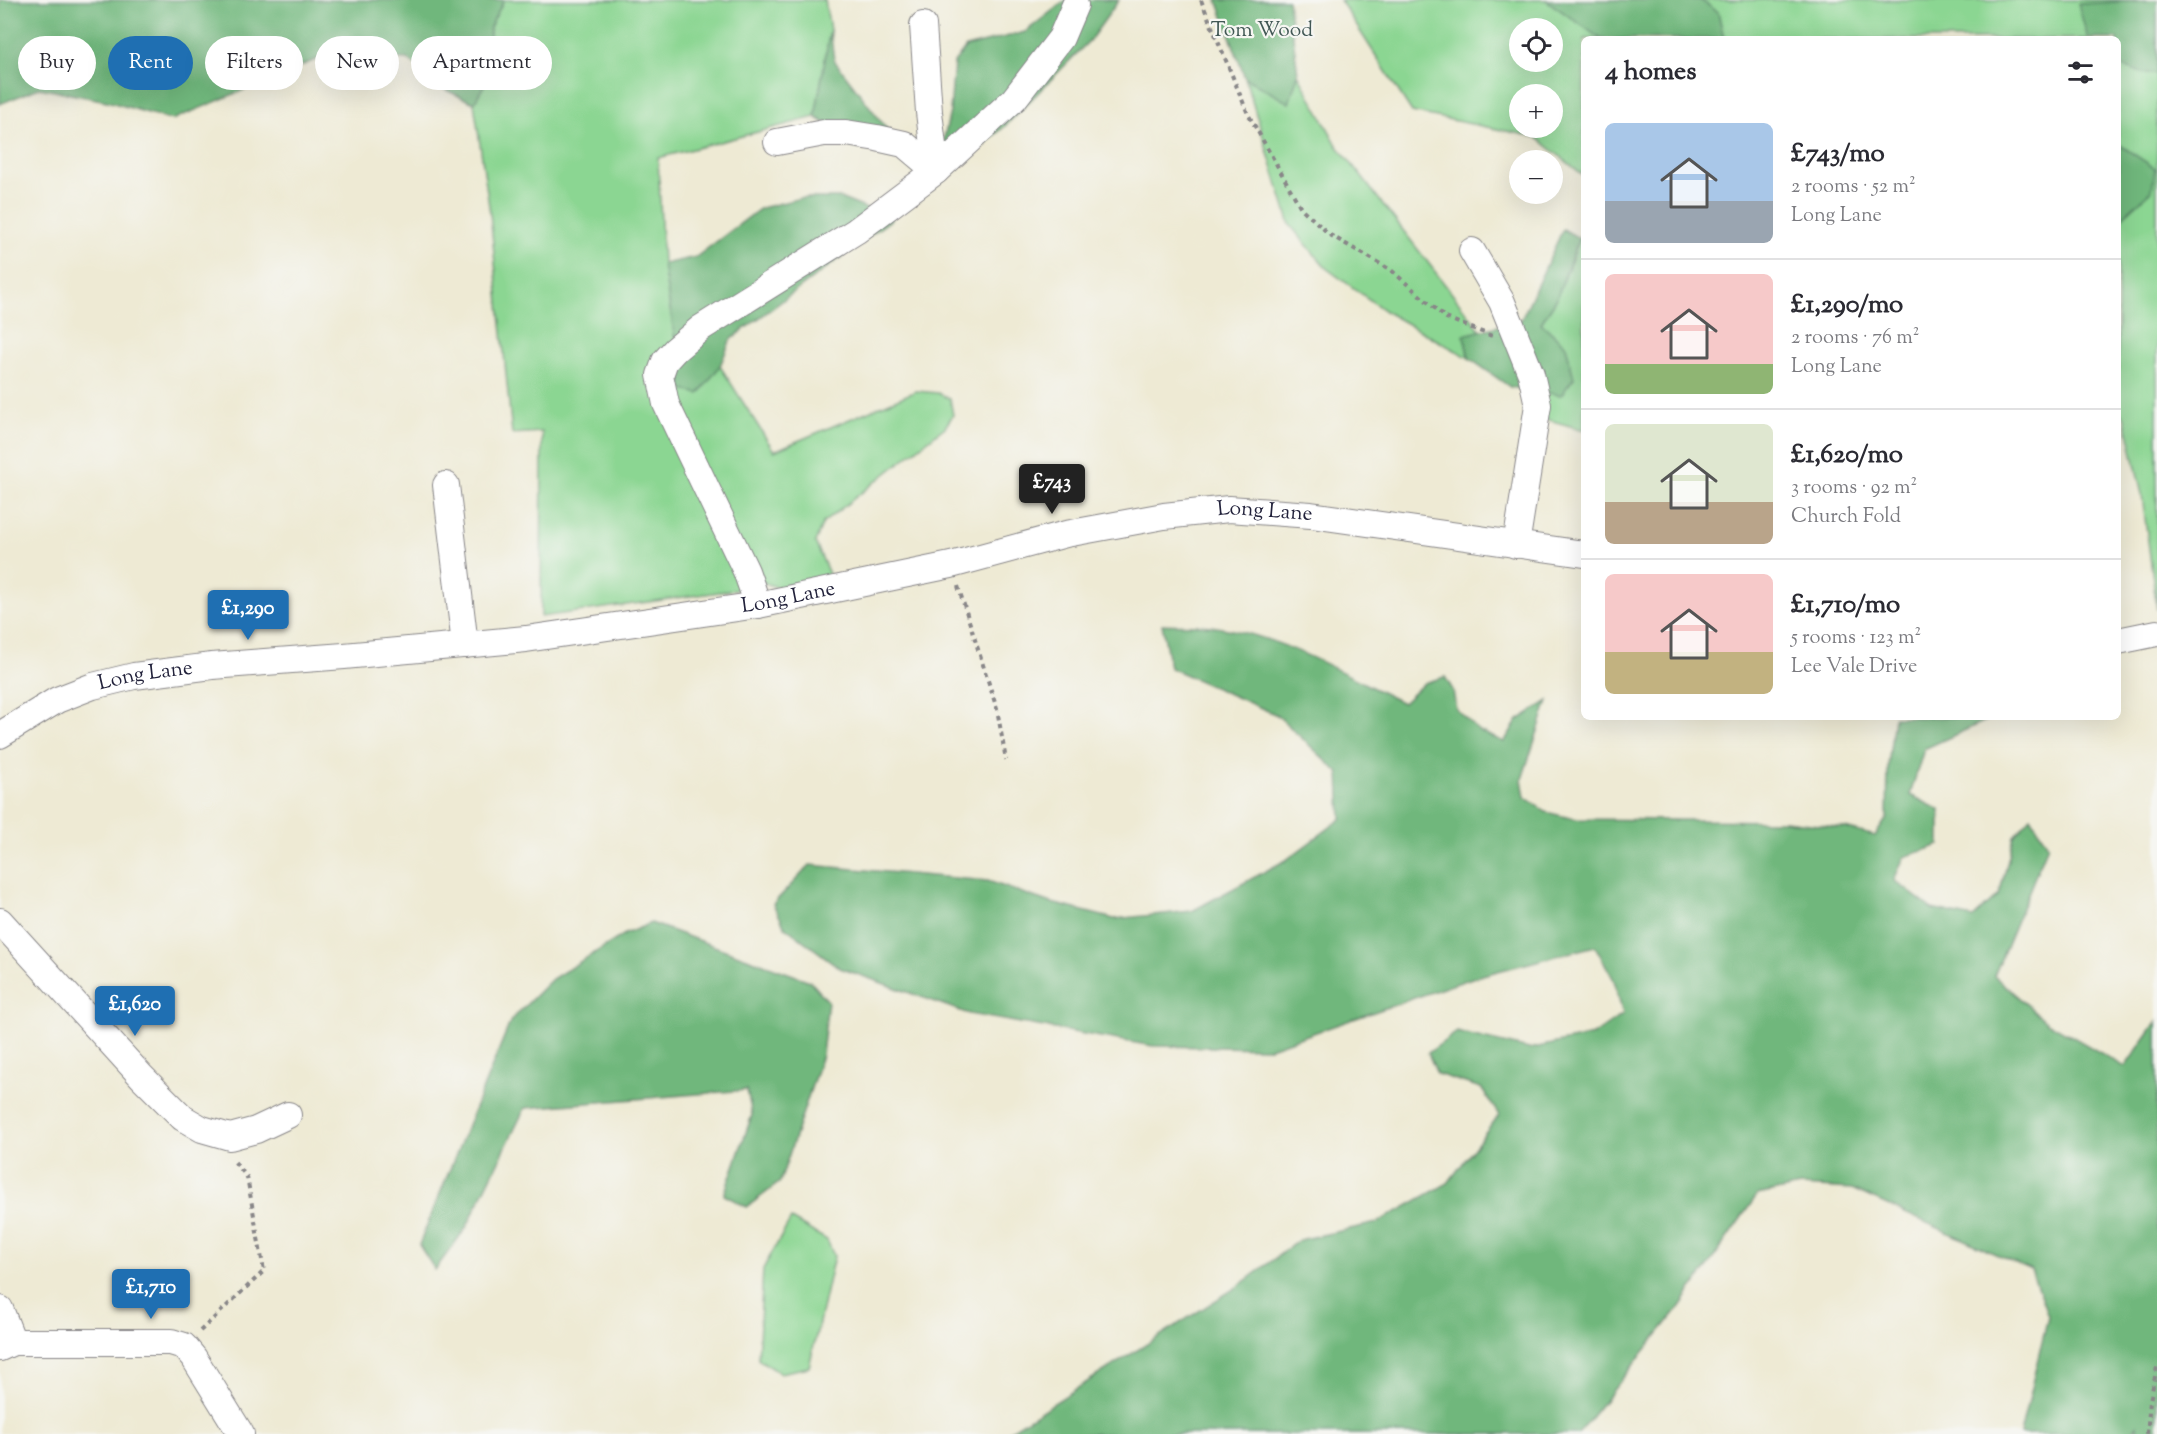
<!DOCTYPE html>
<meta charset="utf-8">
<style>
body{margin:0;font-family:"Sorts Mill Goudy",serif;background:#f7f7f7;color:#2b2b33;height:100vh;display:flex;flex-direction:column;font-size:22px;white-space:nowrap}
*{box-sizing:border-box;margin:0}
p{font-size:20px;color:#7c7c81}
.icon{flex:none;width:33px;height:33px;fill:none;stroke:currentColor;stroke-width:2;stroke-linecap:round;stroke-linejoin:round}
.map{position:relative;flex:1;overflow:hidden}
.side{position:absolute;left:1581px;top:36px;width:540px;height:684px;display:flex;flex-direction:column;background:#fff;border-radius:9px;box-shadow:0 6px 24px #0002}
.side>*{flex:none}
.top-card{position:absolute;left:18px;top:36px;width:570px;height:54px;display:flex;gap:12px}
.tools{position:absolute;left:1509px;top:18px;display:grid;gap:12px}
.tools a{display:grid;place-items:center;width:54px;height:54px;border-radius:50%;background:#fff;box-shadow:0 6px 24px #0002;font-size:30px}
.price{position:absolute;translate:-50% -51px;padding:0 14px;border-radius:6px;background:#1f6fb2;color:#fff;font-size:20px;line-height:39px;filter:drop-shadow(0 2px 3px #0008)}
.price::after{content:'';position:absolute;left:50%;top:36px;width:18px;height:14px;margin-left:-9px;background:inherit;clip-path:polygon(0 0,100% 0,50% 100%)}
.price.on{background:#222;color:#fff}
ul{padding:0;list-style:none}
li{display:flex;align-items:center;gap:18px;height:150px;padding:0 24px}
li+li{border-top:2px solid #e1e1e2}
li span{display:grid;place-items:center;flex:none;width:168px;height:120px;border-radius:9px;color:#555}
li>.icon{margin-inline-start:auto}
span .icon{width:72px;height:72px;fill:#fffc;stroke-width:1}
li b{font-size:26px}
h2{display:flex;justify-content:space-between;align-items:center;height:72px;padding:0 24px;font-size:26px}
.chip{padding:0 21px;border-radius:27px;background:#fff;box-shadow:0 6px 24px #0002;font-size:21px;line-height:54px}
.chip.on{background:#1f6fb2;color:#fff}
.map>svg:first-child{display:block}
.green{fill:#8bd692;stroke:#567c66;stroke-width:1.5;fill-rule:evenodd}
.forest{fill:#70b77c;stroke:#496c5c;stroke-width:1.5}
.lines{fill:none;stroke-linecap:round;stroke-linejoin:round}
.minor-casing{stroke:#888688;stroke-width:28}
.path{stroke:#888688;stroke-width:4;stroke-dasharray:4.5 4.5;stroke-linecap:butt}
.minor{stroke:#fff;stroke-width:26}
.labels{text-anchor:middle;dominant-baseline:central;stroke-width:4.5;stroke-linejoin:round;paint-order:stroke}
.park-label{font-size:21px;fill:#425855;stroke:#f6f6f2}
.street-label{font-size:21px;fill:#22223b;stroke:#f6f6f2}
</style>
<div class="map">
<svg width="2157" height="1434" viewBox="0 0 2157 1434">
<rect width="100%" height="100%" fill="#f6f6f2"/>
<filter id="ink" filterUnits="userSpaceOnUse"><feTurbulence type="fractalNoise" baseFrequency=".0167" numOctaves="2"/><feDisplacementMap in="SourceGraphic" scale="12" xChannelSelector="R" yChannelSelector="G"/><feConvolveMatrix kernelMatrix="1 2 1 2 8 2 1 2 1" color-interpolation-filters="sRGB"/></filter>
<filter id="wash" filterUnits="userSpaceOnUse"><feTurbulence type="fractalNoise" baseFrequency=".008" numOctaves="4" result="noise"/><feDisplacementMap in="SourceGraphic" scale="24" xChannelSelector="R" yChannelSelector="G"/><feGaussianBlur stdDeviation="1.35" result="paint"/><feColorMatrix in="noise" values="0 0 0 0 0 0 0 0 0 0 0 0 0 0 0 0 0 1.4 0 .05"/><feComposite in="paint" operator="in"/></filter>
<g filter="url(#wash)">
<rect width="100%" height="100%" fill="#eeead4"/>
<g class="green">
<polygon points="504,0 825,0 830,30 815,117 658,158 663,264 683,390 699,393 720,366 774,451 916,391 938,393 950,399 953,415 945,427 823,523 815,542 829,574 810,583 776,587 762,582 741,589 541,617 542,432 512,434 490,213 474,103 488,78 490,27"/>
<path d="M1340 0H1546L1601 39H1584V176L1536 137 1412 112ZM1520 28H1552V62H1520ZM1520 94H1552V128H1520Z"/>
<polygon points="1700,0 2157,0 2157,610 2142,495 2125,418 2118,411 2118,39 1724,39 1718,12"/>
<polygon points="1298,74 1337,145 1481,331 1464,336 1469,358 1388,313 1326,268 1290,225 1245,78 1289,103"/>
<polygon points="1584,228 1584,430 1535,416 1534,391 1566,346 1541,323 1556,300"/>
<polygon points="791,1219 827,1240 834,1256 809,1367 780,1373 758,1359 763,1269"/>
</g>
<g class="forest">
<polygon points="0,0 504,0 490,27 488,78 474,103 446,90 407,59 325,56 172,120 107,101 39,88 0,104"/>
<polygon points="1066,0 1119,0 1091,39 1004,127 932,189 950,112 954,63 966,47 1025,32"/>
<polygon points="1217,0 1288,0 1298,74 1289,103 1245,78"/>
<polygon points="1546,0 1700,0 1718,12 1724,39 1601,39"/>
<polygon points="2157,0 2157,74 2146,74 2118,65 2118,39 2088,39 2078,4"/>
<polygon points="830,30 834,60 893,137 842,133 815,117"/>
<polygon points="2120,145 2155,168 2152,190 2118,221 2118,146"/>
<polygon points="801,198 840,198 892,219 731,339 720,366 699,394 683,390 663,264 696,257 761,208"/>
<polygon points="1563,229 1579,238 1556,300 1541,323 1566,346 1574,378 1561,395 1510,387 1469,358 1464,335 1521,320"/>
<path d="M1162 624C1180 625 1200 624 1217 627 1284 637 1344 674 1403 703L1424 683 1445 677 1453 690 1456 709 1479 731 1504 742 1518 720 1548 701 1522 779 1525 797 1546 812 1575 819 1785 821 1845 828 1875 836 1887 818 1888 766 1894 717H1994L1924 749 1910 795 1940 810V845L1904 857 1894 880 1932 909 1973 918 1999 895 2014 836 2031 817 2048 845 1994 976 2047 1022 2125 1067 2157 1021V1434H2137V1425L2131 1434H2020L2048 1316 2031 1270 1852 1189 1800 1186 1757 1195 1679 1308 1578 1434H1005L1237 1287 1299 1240 1377 1223 1448 1183 1499 1115 1481 1088 1437 1074 1428 1053 1457 1032 1529 1049 1593 1035 1623 1014 1614 980 1595 946 1475 977 1270 1048 1153 1046 969 1014 840 968 785 927 773 904 810 865 988 881 1048 902 1114 919 1192 911 1286 860 1341 819 1339 773 1277 715 1170 668Z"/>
<polygon points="651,923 810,981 828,1001 822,1055 780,1182 747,1207 724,1195 752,1115 747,1090 525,1108 466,1228 435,1270 419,1245 511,1020 552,979 625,934"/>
</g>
</g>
<g filter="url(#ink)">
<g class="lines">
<defs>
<g id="minor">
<polyline points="777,142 824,133 846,133 877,138 904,144 936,171 1014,99 1061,38 1075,5"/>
<polyline points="1472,251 1502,302 1531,374 1538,405 1516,545"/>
<polyline points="446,485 465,645"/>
<polyline points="758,605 746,571 666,404 660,375 665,361 675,350 701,328 856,231 936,171 929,112 923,25"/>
<polyline points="2118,641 2157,633"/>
<path id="s1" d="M0 735 57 700 93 686 134 676 212 666 344 656 526 639 758 605 951 565 1066 534 1164 516 1229 509 1311 515 1584 554"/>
<polyline points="0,921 142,1077 183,1118 202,1129 230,1137 256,1130 288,1115"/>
<polyline points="0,1309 13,1342"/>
<polyline points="0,1348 13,1342 171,1342 184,1346 194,1358 241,1434"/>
</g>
</defs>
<use href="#minor" class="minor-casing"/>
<g class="path">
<polyline points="1201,0 1248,114 1301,208 1330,235 1391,270 1446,318 1492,336"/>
<polyline points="958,586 997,709 1006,760"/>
<polyline points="200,1331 264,1271 247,1177 233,1160"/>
<polyline points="2147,1434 2150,1401 2157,1367"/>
</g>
<use href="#minor" class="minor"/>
</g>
</g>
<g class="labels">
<g class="park-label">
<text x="1262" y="31">Tom Wood</text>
</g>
<g class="street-label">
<text stroke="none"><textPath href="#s1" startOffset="1293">Long Lane</textPath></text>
<text stroke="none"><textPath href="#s1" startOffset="807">Long Lane</textPath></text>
<text stroke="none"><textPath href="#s1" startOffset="159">Long Lane</textPath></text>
</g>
</g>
</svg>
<div class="tools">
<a><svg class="icon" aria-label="locate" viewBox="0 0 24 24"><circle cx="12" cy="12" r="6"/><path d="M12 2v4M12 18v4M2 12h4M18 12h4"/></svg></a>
<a>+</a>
<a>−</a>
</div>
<b class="price on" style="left:1052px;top:515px">£743</b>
<b class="price" style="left:248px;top:641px">£1,290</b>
<b class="price" style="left:135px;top:1037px">£1,620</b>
<b class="price" style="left:151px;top:1320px">£1,710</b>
<div class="top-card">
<a class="chip">Buy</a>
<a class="chip on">Rent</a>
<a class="chip">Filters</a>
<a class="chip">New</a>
<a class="chip">Apartment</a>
</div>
<section class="side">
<h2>4 homes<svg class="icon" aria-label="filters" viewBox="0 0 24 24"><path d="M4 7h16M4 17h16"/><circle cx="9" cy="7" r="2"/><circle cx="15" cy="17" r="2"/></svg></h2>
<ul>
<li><span style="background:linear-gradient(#a9c7e8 65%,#9aa5b1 0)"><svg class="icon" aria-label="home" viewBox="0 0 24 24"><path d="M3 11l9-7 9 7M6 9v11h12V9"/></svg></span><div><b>£743/mo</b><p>2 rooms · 52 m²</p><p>Long Lane</p></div></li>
<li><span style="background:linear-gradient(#f6c9c9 75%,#8fb573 0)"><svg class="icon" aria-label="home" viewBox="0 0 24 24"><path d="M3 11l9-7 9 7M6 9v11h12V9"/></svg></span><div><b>£1,290/mo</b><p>2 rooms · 76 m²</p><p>Long Lane</p></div></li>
<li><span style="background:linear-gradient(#dfe7d0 65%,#b9a48a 0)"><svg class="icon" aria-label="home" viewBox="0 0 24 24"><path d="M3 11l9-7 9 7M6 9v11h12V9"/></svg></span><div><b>£1,620/mo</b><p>3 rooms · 92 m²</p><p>Church Fold</p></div></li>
<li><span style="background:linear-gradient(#f6c9c9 65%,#c2b280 0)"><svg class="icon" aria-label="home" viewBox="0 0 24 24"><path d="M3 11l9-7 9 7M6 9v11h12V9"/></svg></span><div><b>£1,710/mo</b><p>5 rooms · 123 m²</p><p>Lee Vale Drive</p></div></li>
</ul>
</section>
</div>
